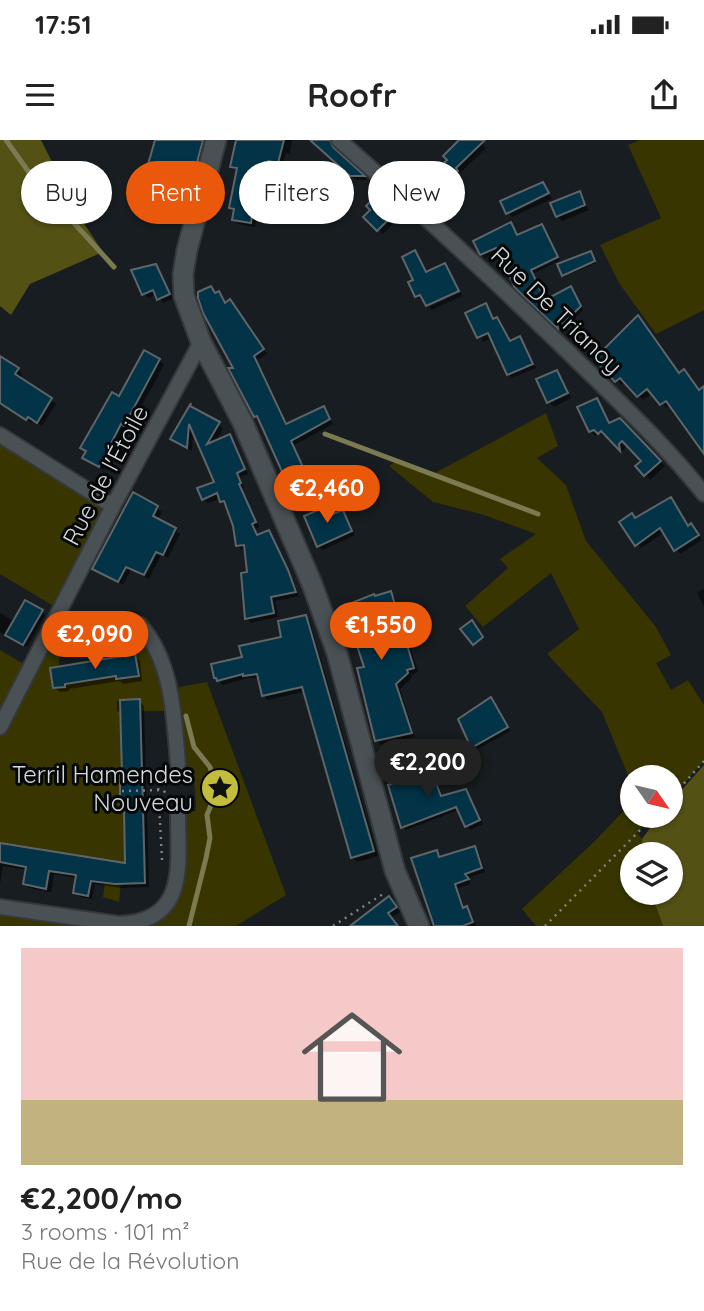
<!DOCTYPE html>
<meta charset="utf-8">
<style>
body{margin:0;font-family:Quicksand,sans-serif;background:#f2f2f2;color:#222;height:100vh;display:flex;flex-direction:column;font-size:26px;white-space:nowrap}
*{box-sizing:border-box;margin:0}
p{font-size:23px;color:#767676}
.icon{flex:none;width:38px;height:38px;fill:none;stroke:currentColor;stroke-width:2;stroke-linecap:round;stroke-linejoin:round}
.map{position:relative;height:786px;overflow:hidden}
.drawer{display:flex;flex-direction:column;background:#fff;flex:1}
.drawer>*{flex:none}
.banner{position:absolute;left:21px;top:21px;width:663px;height:63px;display:flex;gap:14px}
.needle{width:46px;rotate:124deg}
.tools{position:absolute;left:620px;top:625px;display:grid;gap:14px}
.tools a{display:grid;place-items:center;width:63px;height:63px;border-radius:50%;background:#fff;box-shadow:0 2px 5px #0004;font-size:35px}
.price{position:absolute;translate:-50% -60px;padding:0 16px;border-radius:24px;background:#ea580c;color:#fff;font-size:23px;line-height:46px;filter:drop-shadow(0 2px 4px #0008)}
.price::after{content:'';position:absolute;left:50%;top:42px;width:21px;height:16px;margin-left:-10px;background:inherit;clip-path:polygon(0 0,100% 0,50% 100%)}
.price.selected{background:#222;color:#fff}
ul{padding:0;list-style:none}
li{display:grid;align-content:center;gap:14px;height:371px;padding:0 21px}
li+li{border-top:2px solid #e0e0e0}
li span{display:grid;place-items:center;height:217px;border-radius:0px;color:#555}
li>.icon{margin-inline-start:auto}
span .icon{width:126px;height:126px;fill:#fffc;stroke-width:1}
li b{font-size:30px}
.chip{padding:0 24px;border-radius:32px;background:#fff;box-shadow:0 2px 5px #0004;font-size:24px;line-height:63px}
.chip.selected{background:#ea580c;color:#fff}
.status{display:flex;justify-content:space-between;align-items:center;height:49px;padding:0 35px;background:#fff;direction:ltr}
.status svg{height:19px;fill:currentColor}
header{display:flex;justify-content:space-between;align-items:center;height:91px;padding:0 21px;background:#fff;font-size:32px;font-weight:800}
.map>svg:first-child{display:block}
.green{fill:#383501}
.forest{fill:#545115}
.shadow{fill:#0007}
.lines{fill:none;stroke-linecap:round;stroke-linejoin:round}
.stream{stroke:#7b7a50;stroke-width:5}
.building{fill:#023346;stroke:#5f6569;stroke-width:2}
.service-casing{stroke:#36393b;stroke-width:10}
.minor-casing{stroke:#36393b;stroke-width:18}
.tertiary-casing{stroke:#36393b;stroke-width:23}
.path{stroke:#7f8486;stroke-width:2.5;stroke-dasharray:2 5;stroke-linecap:butt}
.service{stroke:#4a5154;stroke-width:7}
.minor{stroke:#4a5154;stroke-width:14}
.tertiary{stroke:#4a5154;stroke-width:19}
.labels{text-anchor:middle;dominant-baseline:central;stroke-width:6;stroke-linejoin:round;paint-order:stroke}
.street-label{font-size:24px;fill:#d5d9db;stroke:#050708}
.poi-label{font-size:24px;fill:#d5d9db;stroke:#050708;text-anchor:end}
</style>
<div class="status"><b>17:51</b><svg viewBox="0 0 49 12"><path d="M0 12V9h3v3zM5 12V6h3v6zM10 12V3h3v9zM15 12V0h3v12zM26 1h20v11H26zM47 4h2v5h-2z"/></svg></div>
<header><svg class="icon" aria-label="menu" viewBox="0 0 24 24"><path d="M4 6h16M4 12h16M4 18h16"/></svg>Roofr<svg class="icon" aria-label="share" viewBox="0 0 24 24"><path d="M12 15V3M7 8l5-5 5 5M5 13v7h14v-7"/></svg></header>
<div class="map">
<svg width="704" height="786" viewBox="0 0 704 786">
<rect width="100%" height="100%" fill="#171d20"/>
<g class="green">
<polygon points="640,0 704,0 704,170 656,194 619,143 600,105 661,78 628,5"/>
<polygon points="546,273 558,306 537,318 566,345 586,401 656,487 671,515 656,523 671,550 688,540 704,565 704,621 670,659 670,637 632,637 632,645 602,572 547,514 579,489 551,433 483,487 465,466 508,428 500,419 536,394 484,375 433,362 389,326 396,321 433,334"/>
<polygon points="0,301 107,367 55,467 0,434"/>
<polygon points="120,487 138,491 159,532 166,571 140,571 139,559 117,561 117,571 121,572 122,635 119,636 120,669 124,669 125,732 122,733 119,762 103,757 108,721 34,728 37,709 0,703 0,587 42,502 59,498 59,526 50,528 54,548 65,547 65,544 116,536 138,536 135,515 122,517"/>
<polygon points="0,510 27,526 0,580"/>
<polygon points="207,542 286,755 236,786 0,786 0,767 127,784 171,765 185,740 185,681 178,675 195,671 196,666 193,628 178,624 175,585 179,547"/>
<polygon points="632,662 632,676 654,676 637,693 642,699 641,714 632,714 632,752 651,753 663,786 536,786 522,769 596,700"/>
</g>
<g class="forest">
<polygon points="0,0 41,0 79,76 103,112 30,144 11,175 0,166"/>
<polygon points="704,625 704,786 663,786 651,753 670,752 670,714 641,714 642,699 659,676 670,676 670,663"/>
</g>
<g class="shadow">
<polygon points="160,0 208,0 185,82 142,69 138,65"/>
<polygon points="238,0 292,0 290,14 286,13 282,26 272,25 266,50 271,55 268,67 258,67 255,87 238,84 234,79 235,72 231,67 238,31 232,26"/>
<polygon points="321,0 328,0 337,13 367,40 356,40 317,4"/>
<polygon points="460,0 478,0 486,8 459,34 461,37 451,47 436,33 450,20"/>
<polygon points="543,44 552,59 512,77 507,72"/>
<polygon points="381,53 404,73 383,94 366,77 373,70"/>
<polygon points="579,53 589,70 562,81 557,76"/>
<polygon points="511,84 518,96 541,86 545,90 560,120 533,134 546,161 571,148 574,151 583,170 567,186 564,184 560,188 517,147 499,111 485,118 482,114 475,102"/>
<polygon points="415,112 428,134 445,126 459,149 427,164 424,159 421,160 416,156"/>
<polygon points="593,115 596,123 565,136 563,135"/>
<polygon points="155,126 160,130 173,159 163,163 157,154 148,158 144,154"/>
<polygon points="210,148 216,155 218,153 223,157 226,165 234,166 267,214 257,220 288,285 323,268 333,284 294,305 304,328 311,332 319,351 306,359 299,348 291,352 287,348 287,337 260,280 255,276 236,229"/>
<polygon points="461,152 462,156 432,170 429,167"/>
<polygon points="485,166 495,180 497,179 502,183 511,202 519,198 524,203 536,228 512,238 508,234 492,198 483,202 468,174"/>
<polygon points="642,182 680,234 704,254 704,310 671,264 666,268 653,253 643,260 625,242 621,245 597,219"/>
<polygon points="159,220 164,225 129,289 126,288 104,330 88,322 84,318 87,312 83,308 119,258"/>
<polygon points="0,225 18,229 22,234 19,239 56,264 42,286 33,280 32,283 0,263"/>
<polygon points="557,232 562,237 571,258 554,267 549,262"/>
<polygon points="597,260 611,284 624,285 665,326 650,340 638,327 644,321 627,304 623,311 606,294 604,297 600,293 595,296 591,291"/>
<polygon points="191,266 223,288 215,303 230,296 235,301 248,334 240,337 244,348 242,349 259,387 255,390 259,396 268,392 273,397 292,437 299,456 275,461 278,477 251,483 246,478 249,433 246,410 242,410 238,405 235,385 221,358 208,363 203,359 215,343 193,289 192,311 172,298"/>
<polygon points="133,354 157,368 162,372 157,380 180,394 168,418 161,415 149,439 131,430 123,445 94,428"/>
<polygon points="675,363 689,387 695,390 702,400 680,414 665,392 641,408 637,404 636,379"/>
<polygon points="329,367 335,375 343,372 347,376 355,395 323,410 318,406"/>
<polygon points="704,449 704,466 697,453"/>
<polygon points="391,453 395,458 418,532 411,535 412,538 400,549 415,597 381,605 377,600 366,528 375,458"/>
<polygon points="42,471 45,475 27,507 0,492 0,473 14,481"/>
<polygon points="305,477 310,482 378,716 357,722 352,717 306,551 268,560 263,555 260,538 248,538 223,545 215,537 244,518 283,499"/>
<polygon points="135,516 140,521 142,541 123,544 120,541 69,549 69,551 60,552 55,548"/>
<polygon points="491,559 510,591 476,610 473,607"/>
<polygon points="139,561 144,566 149,747 121,748 95,744 92,759 80,757 75,752 77,738 54,734 51,752 29,748 25,744 27,730 3,726 0,744 0,705 127,725 125,672 122,669 124,637"/>
<polygon points="422,624 429,638 433,637 437,641 443,657 465,651 483,684 470,690 459,670 406,690 403,687 414,638"/>
<polygon points="474,708 479,713 485,732 467,738 471,744 458,748 465,769 471,773 476,786 436,786 436,712 441,717"/>
<polygon points="393,763 400,772 391,778 353,786"/>
</g>
<g class="lines">
<g class="stream">
<polyline points="6,0 33,38 114,127"/>
<polyline points="325,294 538,374"/>
<polyline points="186,576 194,607 210,627 215,647 215,655 207,675 210,698 206,718 189,786"/>
</g>
</g>
<g class="building">
<polygon points="155,0 203,0 182,79 136,66"/>
<polygon points="236,0 284,0 278,23 268,21 262,48 267,48 264,64 254,63 251,83 232,80 234,69 229,68 237,28 230,27"/>
<polygon points="310,0 330,0 333,7 365,36 350,36"/>
<polygon points="459,0 485,0 456,28 458,31 445,44 434,33 447,20 443,16"/>
<polygon points="543,42 549,53 506,74 500,61"/>
<polygon points="381,50 400,68 377,91 363,77 370,70 366,66"/>
<polygon points="580,51 585,65 556,77 550,63"/>
<polygon points="511,82 517,95 542,84 558,117 531,130 545,160 571,146 581,166 563,184 560,181 557,183 558,189 515,148 496,108 480,115 473,101"/>
<polygon points="415,110 426,132 445,123 459,151 426,166 420,155 415,157 408,142 413,140 402,117"/>
<polygon points="591,111 595,121 562,136 557,124"/>
<polygon points="156,124 170,154 157,160 153,150 142,155 131,130"/>
<polygon points="211,146 215,153 219,151 225,163 230,159 264,209 254,216 286,284 324,266 330,279 291,301 303,327 307,326 316,346 300,355 295,344 285,349 280,338 284,336 257,276 254,277 228,228 233,228 203,173 198,158 198,152"/>
<polygon points="486,163 493,179 497,177 510,201 520,196 533,224 507,235 488,193 477,198 465,173"/>
<polygon points="638,175 679,233 684,229 699,250 704,246 704,314 666,261 660,265 647,249 637,257 620,238 615,242 594,219"/>
<polygon points="144,210 160,219 124,286 121,284 99,327 82,318 86,311 80,308 112,252 119,256"/>
<polygon points="0,216 19,228 15,234 52,258 37,283 28,277 26,280 0,263"/>
<polygon points="557,230 568,253 547,263 536,239"/>
<polygon points="597,258 609,283 620,278 661,321 644,336 635,326 641,321 622,301 619,304 620,311 601,291 598,294 594,290 589,292 577,267"/>
<polygon points="191,263 190,266 220,282 207,304 230,294 245,329 237,333 241,343 239,344 256,382 252,384 257,395 269,390 288,430 296,452 271,457 274,473 245,479 241,433 247,432 244,405 236,406 233,386 224,361 220,362 217,353 202,360 197,348 214,342 189,284 187,308 170,299"/>
<polygon points="133,352 158,366 153,376 176,388 163,415 156,412 144,435 126,427 118,442 92,429"/>
<polygon points="671,357 688,386 691,383 699,395 674,411 660,388 635,406 619,382 632,373 635,378"/>
<polygon points="330,365 333,374 343,370 352,391 317,407 304,376"/>
<polygon points="391,451 414,528 407,530 408,533 396,544 412,593 375,601 357,528 364,527 344,466 374,454 375,456"/>
<polygon points="25,460 43,470 23,505 5,495"/>
<polygon points="306,475 374,711 351,718 302,547 262,556 257,534 243,536 243,534 217,541 216,538 214,538 211,524 242,517 239,506 281,497 278,481"/>
<polygon points="472,480 483,497 473,505 460,489"/>
<polygon points="135,514 139,536 116,539 116,536 65,544 65,547 53,548 50,528"/>
<polygon points="491,557 508,587 471,608 458,579"/>
<polygon points="140,559 145,743 115,744 91,741 88,756 73,753 76,735 49,731 46,749 23,744 26,727 0,722 0,703 125,723 124,669 120,669 120,635 122,635 120,560"/>
<polygon points="422,622 428,637 433,635 441,656 466,649 480,680 465,687 456,667 401,688 388,645 411,637 407,627"/>
<polygon points="475,706 482,728 465,734 469,739 455,744 463,768 467,766 473,782 463,786 434,786 411,718 437,710 439,717"/>
<polygon points="389,756 397,767 388,773 398,786 350,786"/>
</g>
<g class="lines">
<defs>
<polyline id="service" points="419,32 444,59 443,65 430,81"/>
<g id="minor">
<path d="M339 0C416 68 491 137 565 209 613 256 662 301 704 354"/>
<polyline points="0,295 113,366"/>
<path d="M50 489 128 482 140 485C173 522 174 578 178 624"/>
<polyline points="0,587 113,366 201,202"/>
<path d="M0 767 119 784C188 781 178 726 178 675"/>
</g>
<polyline id="tertiary" points="216,0 187,110 183,134 184,156 201,202 243,283 312,444 337,513 395,731 419,786"/>
</defs>
<use href="#service" class="service-casing"/>
<use href="#minor" class="minor-casing"/>
<use href="#tertiary" class="tertiary-casing"/>
<g class="path">
<polyline points="167,637 164,650 169,665"/>
<polyline points="122,651 164,650"/>
<polyline points="670,659 704,621"/>
<polyline points="162,720 158,645 163,638 167,637"/>
<polyline points="333,786 386,752"/>
<polyline points="545,786 654,676"/>
</g>
<use href="#service" class="service"/>
<use href="#minor" class="minor"/>
<use href="#tertiary" class="tertiary"/>
</g>
<defs>
<symbol id="sight-disc" viewBox="-11 -11 22 22"><circle r="9.5" fill="#c3bd3e" stroke="#050708"/><path d="M0-6L1.8-2.2L6-1.7L2.9 1.2L3.7 5.4L0 3.3L-3.7 5.4L-2.9 1.2L-6-1.7L-1.8-2.2Z" fill="#111"/></symbol>
</defs>
<g fill-rule="evenodd">
<use href="#sight-disc" x="198" y="626" width="44" height="44"/>
</g>
<g class="labels">
<g class="street-label">
<text transform="translate(557 170) rotate(44)">Rue De Trianoy</text>
<text transform="translate(105 335) rotate(-62)">Rue de l'Étoile</text>
</g>
<g class="poi-label">
<text x="193" y="634">Terril Hamendes<tspan x="193" dy="28">Nouveau</tspan></text>
</g>
</g>
</svg>
<div class="tools">
<a><svg class="needle" viewBox="-14 -14 28 28"><path d="M0-13l5 13h-10z" fill="#e53935"/><path d="M0 13l5-13h-10z" fill="#767676"/></svg></a>
<a><svg class="icon" aria-label="layers" viewBox="0 0 24 24"><path d="M12 4l9 5-9 5-9-5zM3 14l9 5 9-5"/></svg></a>
</div>
<b class="price" style="left:327px;top:385px">€2,460</b>
<b class="price" style="left:381px;top:522px">€1,550</b>
<b class="price" style="left:95px;top:531px">€2,090</b>
<b class="price selected" style="left:428px;top:659px">€2,200</b>
<div class="banner">
<a class="chip">Buy</a>
<a class="chip selected">Rent</a>
<a class="chip">Filters</a>
<a class="chip">New</a>
</div>
</div>
<section class="drawer">
<ul>
<li><span style="background:linear-gradient(#f6c9c9 70%,#c2b280 0)"><svg class="icon" aria-label="home" viewBox="0 0 24 24"><path d="M3 11l9-7 9 7M6 9v11h12V9"/></svg></span><div><b>€2,200/mo</b><p>3 rooms · 101 m²</p><p>Rue de la Révolution</p></div></li>
</ul>
</section>
